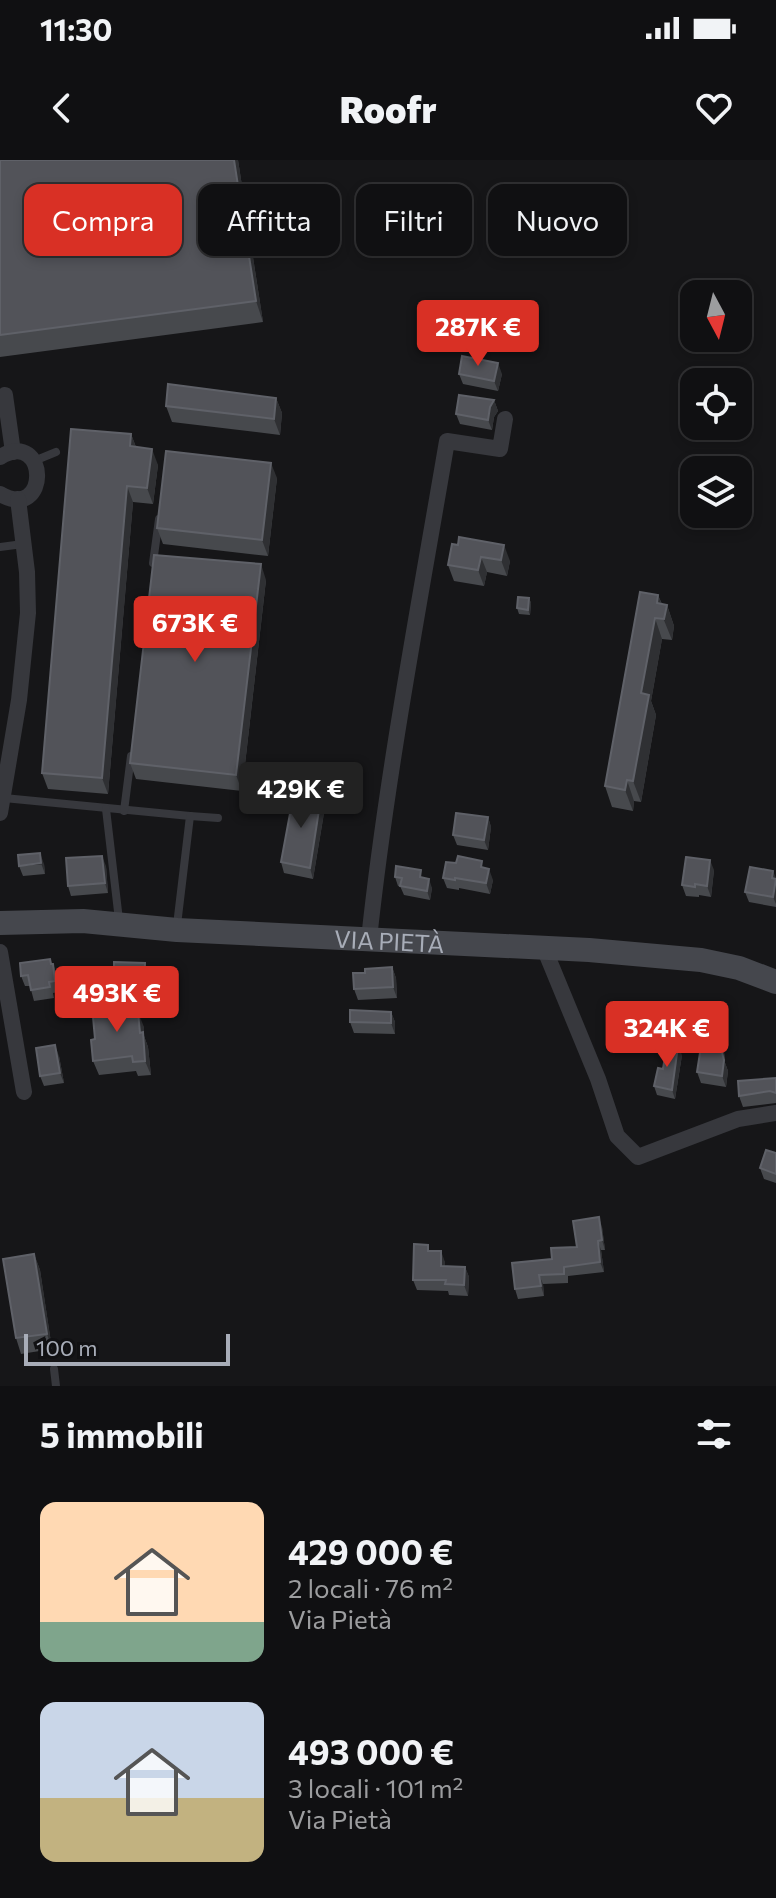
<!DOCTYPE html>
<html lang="it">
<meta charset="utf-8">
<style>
body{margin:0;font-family:Commissioner,sans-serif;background:#1e1e20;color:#f1f3f6;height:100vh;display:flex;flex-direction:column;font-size:30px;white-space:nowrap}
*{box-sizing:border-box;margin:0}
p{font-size:26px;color:#9c9d9f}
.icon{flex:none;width:44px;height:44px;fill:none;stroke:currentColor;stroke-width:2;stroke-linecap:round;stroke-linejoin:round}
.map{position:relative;height:1226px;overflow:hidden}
.sheet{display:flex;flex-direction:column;background:#101012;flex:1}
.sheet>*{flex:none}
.guide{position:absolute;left:24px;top:24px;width:728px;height:72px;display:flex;gap:16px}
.needle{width:52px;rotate:173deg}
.buttons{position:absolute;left:680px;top:120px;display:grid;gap:16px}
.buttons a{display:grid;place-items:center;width:72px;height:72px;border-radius:16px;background:#101012;box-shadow:0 4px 12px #0003,0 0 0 2px #303032;font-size:40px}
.scale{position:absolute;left:24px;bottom:20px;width:206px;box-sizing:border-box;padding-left:8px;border:4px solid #a8adb8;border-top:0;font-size:22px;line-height:28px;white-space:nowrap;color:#a8adb8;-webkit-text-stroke:6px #111113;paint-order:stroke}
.price{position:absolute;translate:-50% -68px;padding:0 18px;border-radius:8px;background:#d93025;color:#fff;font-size:26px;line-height:52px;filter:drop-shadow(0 2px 4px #0008)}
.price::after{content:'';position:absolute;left:50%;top:48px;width:24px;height:18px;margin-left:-12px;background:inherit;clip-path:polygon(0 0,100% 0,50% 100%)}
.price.selected{background:#222;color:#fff}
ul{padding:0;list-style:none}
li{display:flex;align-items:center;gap:24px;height:200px;padding:0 40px}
li span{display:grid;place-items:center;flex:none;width:224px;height:160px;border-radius:16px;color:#555}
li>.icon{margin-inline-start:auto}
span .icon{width:96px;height:96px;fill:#fffc;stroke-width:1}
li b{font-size:34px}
h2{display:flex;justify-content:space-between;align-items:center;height:96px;padding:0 40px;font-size:34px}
.tag{padding:0 28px;border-radius:16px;background:#101012;box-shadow:0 4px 12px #0003,0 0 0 2px #303032;font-size:28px;line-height:72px}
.tag.selected{background:#d93025;color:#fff}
.status{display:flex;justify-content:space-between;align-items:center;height:56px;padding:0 40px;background:#101012;direction:ltr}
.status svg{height:22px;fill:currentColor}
header{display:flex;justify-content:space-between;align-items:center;height:104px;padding:0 40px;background:#101012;font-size:36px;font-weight:800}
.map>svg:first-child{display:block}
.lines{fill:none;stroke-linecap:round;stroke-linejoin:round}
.lane{stroke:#37383d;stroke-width:8}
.street{stroke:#37383d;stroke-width:16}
.secondary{stroke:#45474d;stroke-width:24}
.wall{fill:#47494d}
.shaded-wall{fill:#2f3033}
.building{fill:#525359;stroke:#5f6168;stroke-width:2}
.labels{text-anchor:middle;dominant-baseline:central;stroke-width:8;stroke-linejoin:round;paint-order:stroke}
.street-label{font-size:24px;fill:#a8adb8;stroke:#111113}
</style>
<div class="status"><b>11:30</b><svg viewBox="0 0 49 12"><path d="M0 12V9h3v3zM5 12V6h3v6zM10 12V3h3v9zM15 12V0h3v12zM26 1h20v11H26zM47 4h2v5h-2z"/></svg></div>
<header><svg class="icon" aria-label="back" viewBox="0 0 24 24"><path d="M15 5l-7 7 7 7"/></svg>Roofr<svg class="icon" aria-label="heart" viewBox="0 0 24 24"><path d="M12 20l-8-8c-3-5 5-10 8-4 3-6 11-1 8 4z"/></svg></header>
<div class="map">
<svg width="776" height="1226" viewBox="0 0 776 1226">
<rect width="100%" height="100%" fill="#161618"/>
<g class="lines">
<g class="lane">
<polyline points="34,301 56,292"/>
<polyline points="0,387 23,384"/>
<polyline points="153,403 159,359"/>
<polyline points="4,638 190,656 177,765"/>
<polyline points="106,649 119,760"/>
<polyline points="124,651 131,596"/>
<polyline points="190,656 218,658"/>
<polyline points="54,1209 56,1226"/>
</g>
<g class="street">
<polyline points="5,235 13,292"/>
<path d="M0 297C49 268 50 363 0 334"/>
<polyline points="0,653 19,540 28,453 27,412 18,339"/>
<path d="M369 779C387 612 419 446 447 281L500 289 505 259"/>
<polyline points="544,788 598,919 617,976 638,997 738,959 776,953"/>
<polyline points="0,792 24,932"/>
</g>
<path class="secondary" id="s1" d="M0 763 83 761 177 770 589 790 701 800 739 808 776 822"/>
</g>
<g class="wall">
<polygon points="0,0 238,0 263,162 0,197"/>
<polygon points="459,214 502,214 498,231 463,224"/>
<polygon points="276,238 282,253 280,275 172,262 166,246"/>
<polygon points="494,240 498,251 494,257 492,270 460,264 456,254"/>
<polygon points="131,274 136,287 158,305 153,344 133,342 108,634 48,629 42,613"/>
<polygon points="277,318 268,396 163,384 157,368"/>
<polygon points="452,384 510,401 507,416 487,412 484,426 454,421 448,405"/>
<polygon points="266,420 242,631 136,619 130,603"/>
<polygon points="658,435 662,444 667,445 674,466 672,480 662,479 651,541 656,555 641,642 634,641 633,651 612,647 605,626"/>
<polygon points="529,438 531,443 530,455 519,454 517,448"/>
<polygon points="325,647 313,719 284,713 281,702"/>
<polygon points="488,657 491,667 488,690 457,685 453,675"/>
<polygon points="44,704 45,714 23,716 19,706"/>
<polygon points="106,706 108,733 71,736 68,726"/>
<polygon points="714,710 711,737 699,735 699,737 686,736 682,725"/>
<polygon points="395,717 423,718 432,728 430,740 404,735 400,726 398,726"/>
<polygon points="443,718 493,720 490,734 459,728 459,730 447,728"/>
<polygon points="776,718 776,747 749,742 745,732"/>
<polygon points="53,804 57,815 59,832 53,833 54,838 34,841 30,826 25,826 21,816"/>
<polygon points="392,807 396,818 397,838 358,840 354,829"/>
<polygon points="149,814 148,839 117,838 114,827"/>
<polygon points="117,843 121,854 144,867 144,876 148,887 151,915 138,916 136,911 99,915 93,901 95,879"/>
<polygon points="391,852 395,862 395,874 354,873 350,862"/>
<polygon points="682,895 675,939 657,935 654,926 663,909"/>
<polygon points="725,895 724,900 728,911 726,927 701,923 697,912"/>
<polygon points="59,896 64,923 44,926 40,916"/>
<polygon points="776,918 776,943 743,947 739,936"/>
<polygon points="776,993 776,1023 764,1019 760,1008"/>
<polygon points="602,1067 605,1090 601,1090 604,1112 568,1116 568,1123 543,1124 544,1136 518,1139 515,1129 552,1099 577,1087"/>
<polygon points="430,1091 445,1102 445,1106 465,1107 469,1117 468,1136 449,1135 448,1131 417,1130 413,1120"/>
<polygon points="34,1094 40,1110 52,1189 21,1194 16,1178"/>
</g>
<g class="shaded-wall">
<polygon points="234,0 238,0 263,162 256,141"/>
<polygon points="498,203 502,214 498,231 494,221"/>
<polygon points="276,238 282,253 280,275 274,259"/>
<polygon points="494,240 498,251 494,257 492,270 488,260 490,247"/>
<polygon points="131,274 137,290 130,286"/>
<polygon points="152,289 158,305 153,344 147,328"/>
<polygon points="271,303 277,318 268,396 262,380"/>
<polygon points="127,326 133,342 108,634 102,618"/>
<polygon points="504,385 510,401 507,416 501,400"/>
<polygon points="481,397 487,412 484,426 478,410"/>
<polygon points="261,404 266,420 242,631 236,615"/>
<polygon points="658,435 665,453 667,445 674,466 672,480 657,443"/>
<polygon points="529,438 531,443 530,455 528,450"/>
<polygon points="655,458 662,479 651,541 656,555 641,642 633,621 641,533"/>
<polygon points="627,620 634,641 633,651 625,630"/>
<polygon points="321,637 325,647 313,719 310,708"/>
<polygon points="488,657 491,667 488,690 484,680"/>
<polygon points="40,693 44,704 45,714 41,703"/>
<polygon points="102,696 106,706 108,733 105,723"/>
<polygon points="710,700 714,710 711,737 707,726"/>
<polygon points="489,709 493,720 490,734 486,723"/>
<polygon points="773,711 776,718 776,744 773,737 772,718"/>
<polygon points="429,719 432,728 430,740 427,731"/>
<polygon points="50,799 57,815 59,832 55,821"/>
<polygon points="145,803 149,814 148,839 144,829"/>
<polygon points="392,807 396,818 397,838 393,827"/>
<polygon points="138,852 144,867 144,876 148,887 151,915 145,901 140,873"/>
<polygon points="391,852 395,862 395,874 391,863"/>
<polygon points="721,884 725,895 724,900 728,911 726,927 722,916"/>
<polygon points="55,885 59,896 64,923 60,913"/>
<polygon points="678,886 682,895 675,939 672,930"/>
<polygon points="599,1057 602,1067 605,1090 602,1080"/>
<polygon points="598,1081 601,1090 604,1112 600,1102"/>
<polygon points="441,1091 445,1102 445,1116 441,1106"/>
<polygon points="34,1094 40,1110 52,1189 47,1174"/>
<polygon points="465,1107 469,1117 468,1136 464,1125"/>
<polygon points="539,1115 543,1124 544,1136 541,1126"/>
</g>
<g class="building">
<polygon points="0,0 234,0 256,141 0,175"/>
<polygon points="462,196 498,203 494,221 459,214"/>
<polygon points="168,224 276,238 274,259 166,246"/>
<polygon points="459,235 494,240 490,247 488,260 456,254"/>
<polygon points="71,269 131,274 130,286 152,289 147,328 127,326 102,618 42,613"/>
<polygon points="166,291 271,303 262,380 157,368"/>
<polygon points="459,377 504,385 501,400 481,397 478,410 448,405 452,384 458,385"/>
<polygon points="154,395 261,404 236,615 130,603"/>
<polygon points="640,432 658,435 657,443 667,445 664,459 655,458 641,533 649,535 633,621 627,620 625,630 605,626"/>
<polygon points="518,437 529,438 528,450 517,448"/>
<polygon points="294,632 321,637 310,708 281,702"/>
<polygon points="456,653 488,657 484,680 453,675"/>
<polygon points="40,693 41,703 19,706 18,695"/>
<polygon points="102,696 105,723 68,726 66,698"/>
<polygon points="458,696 482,701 481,707 489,709 486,723 455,718 455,720 443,718 446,702 456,703"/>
<polygon points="686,697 710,700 707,726 695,724 695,727 682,725"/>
<polygon points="396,706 421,710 420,717 429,719 427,731 400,726 402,718 395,717"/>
<polygon points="750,707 773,711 772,718 776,719 773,737 745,732"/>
<polygon points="50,799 51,804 53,804 55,821 49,822 50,827 31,830 28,815 21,816 20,803"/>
<polygon points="114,802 145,803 144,829 114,827"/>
<polygon points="392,807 393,827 354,829 353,813 365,813 365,809"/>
<polygon points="117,843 118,854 138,852 140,873 143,872 145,901 133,902 132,896 93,901 91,880 95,879 92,846"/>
<polygon points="350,850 391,852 391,863 350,862"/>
<polygon points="702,880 721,884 721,889 724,900 722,916 697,912"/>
<polygon points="667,884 678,886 672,930 654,926 658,908 663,909"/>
<polygon points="55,885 60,913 40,916 36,888"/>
<polygon points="776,918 776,933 770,931 739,936 738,921"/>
<polygon points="766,990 776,993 776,1014 760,1008"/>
<polygon points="599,1057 602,1080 598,1081 600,1102 564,1107 564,1114 539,1115 541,1126 515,1129 512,1103 552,1099 551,1088 577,1087 573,1061"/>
<polygon points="414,1084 428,1085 428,1091 441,1091 441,1106 465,1107 464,1125 445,1124 446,1120 413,1120"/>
<polygon points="34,1094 47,1174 16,1178 3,1099"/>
</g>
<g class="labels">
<g class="street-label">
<text stroke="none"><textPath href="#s1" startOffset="390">VIA PIETÀ</textPath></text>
</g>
</g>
</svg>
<div class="buttons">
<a><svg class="needle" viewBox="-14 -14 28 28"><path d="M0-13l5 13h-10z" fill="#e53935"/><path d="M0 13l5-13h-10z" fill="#9c9d9f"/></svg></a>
<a><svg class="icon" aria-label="locate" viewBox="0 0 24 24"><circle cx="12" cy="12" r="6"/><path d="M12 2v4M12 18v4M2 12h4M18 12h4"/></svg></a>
<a><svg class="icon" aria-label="layers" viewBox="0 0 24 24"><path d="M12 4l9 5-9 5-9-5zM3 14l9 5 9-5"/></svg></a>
</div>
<div class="scale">100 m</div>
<b class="price" style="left:478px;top:208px">287K €</b>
<b class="price" style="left:195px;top:504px">673K €</b>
<b class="price selected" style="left:301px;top:670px">429K €</b>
<b class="price" style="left:117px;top:874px">493K €</b>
<b class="price" style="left:667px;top:909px">324K €</b>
<div class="guide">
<a class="tag selected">Compra</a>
<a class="tag">Affitta</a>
<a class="tag">Filtri</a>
<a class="tag">Nuovo</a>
</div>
</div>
<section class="sheet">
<h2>5 immobili<svg class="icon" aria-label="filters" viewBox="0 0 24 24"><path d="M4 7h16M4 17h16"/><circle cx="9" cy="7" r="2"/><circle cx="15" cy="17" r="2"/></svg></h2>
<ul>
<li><span style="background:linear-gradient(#ffd9b3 75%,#7fa58c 0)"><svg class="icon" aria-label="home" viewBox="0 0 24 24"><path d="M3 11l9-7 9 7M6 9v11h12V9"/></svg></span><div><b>429 000 €</b><p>2 locali · 76 m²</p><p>Via Pietà</p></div></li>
<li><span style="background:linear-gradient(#c9d6e8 60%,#c2b280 0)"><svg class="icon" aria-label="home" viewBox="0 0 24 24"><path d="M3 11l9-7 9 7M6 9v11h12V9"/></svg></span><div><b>493 000 €</b><p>3 locali · 101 m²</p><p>Via Pietà</p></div></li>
</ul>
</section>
